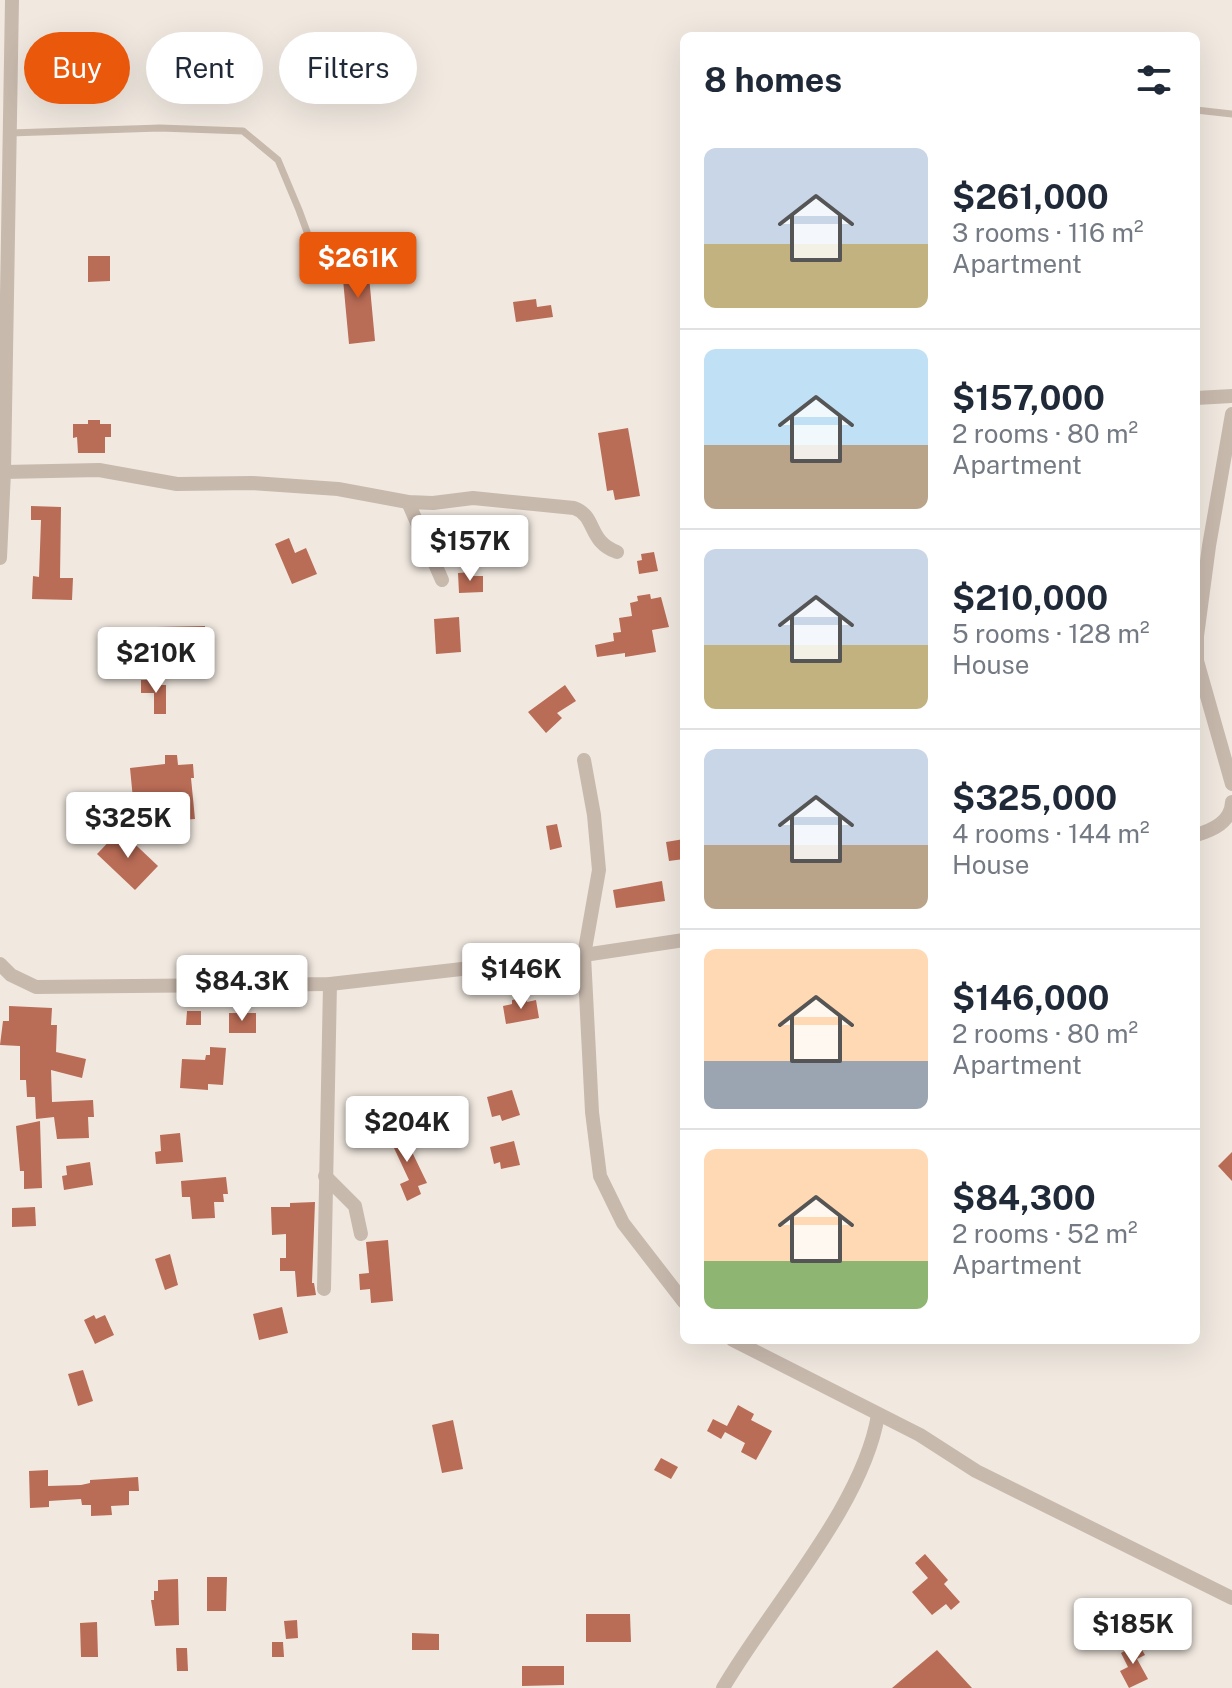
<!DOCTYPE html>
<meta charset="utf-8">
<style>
body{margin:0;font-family:"Public Sans",sans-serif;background:#f2f2f3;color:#1f2937;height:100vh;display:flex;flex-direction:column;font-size:30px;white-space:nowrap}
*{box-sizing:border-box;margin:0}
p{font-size:26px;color:#747a83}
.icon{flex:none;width:44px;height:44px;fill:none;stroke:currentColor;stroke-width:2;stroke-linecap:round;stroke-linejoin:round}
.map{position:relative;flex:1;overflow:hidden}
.panel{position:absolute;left:680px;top:32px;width:520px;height:1312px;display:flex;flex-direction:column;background:#fff;border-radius:12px;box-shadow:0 8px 32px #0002}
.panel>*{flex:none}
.banner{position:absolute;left:24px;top:32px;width:536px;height:72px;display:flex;gap:16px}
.price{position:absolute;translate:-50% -68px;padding:0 18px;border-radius:8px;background:#fff;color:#222;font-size:26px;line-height:52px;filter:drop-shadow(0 2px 4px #0008)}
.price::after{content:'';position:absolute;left:50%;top:48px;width:24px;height:18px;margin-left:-12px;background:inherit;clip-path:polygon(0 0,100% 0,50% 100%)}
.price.selected{background:#ea580c;color:#fff}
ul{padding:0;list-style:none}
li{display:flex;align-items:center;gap:24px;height:200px;padding:0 24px}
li+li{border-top:2px solid #e0e1e3}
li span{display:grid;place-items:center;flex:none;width:224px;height:160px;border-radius:12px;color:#555}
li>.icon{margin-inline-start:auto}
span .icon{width:96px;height:96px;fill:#fffc;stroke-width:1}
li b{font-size:34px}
h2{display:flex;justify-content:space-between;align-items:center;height:96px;padding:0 24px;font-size:34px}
.pill{padding:0 28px;border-radius:36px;background:#fff;box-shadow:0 8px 32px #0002;font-size:28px;line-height:72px}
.pill.selected{background:#ea580c;color:#fff}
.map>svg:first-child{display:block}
.building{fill:#b96c56}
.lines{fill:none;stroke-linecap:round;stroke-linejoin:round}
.lane{stroke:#c8b9ad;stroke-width:7}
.street{stroke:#c8b9ad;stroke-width:14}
</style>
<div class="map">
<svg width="1232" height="1688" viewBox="0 0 1232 1688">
<rect width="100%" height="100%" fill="#f1e9e0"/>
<g class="building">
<polygon points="367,255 375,341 349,344 341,258"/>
<polygon points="88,256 110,256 110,281 88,282"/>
<polygon points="536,299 537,307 551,305 553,317 516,322 513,302"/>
<polygon points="88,420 100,420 100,424 111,424 111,437 105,437 105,453 78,453 77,437 73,438 73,424 88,424"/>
<polygon points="628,428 640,496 615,500 613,490 607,491 598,433"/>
<polygon points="31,506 61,507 60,578 73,578 72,600 32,599 33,576 39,577 41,520 31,520"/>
<polygon points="289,538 295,553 306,548 317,574 292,584 275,544"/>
<polygon points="654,552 658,571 639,574 637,561 642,560 641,554"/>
<polygon points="472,572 473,576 483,576 483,592 459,593 458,573"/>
<polygon points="650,594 651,599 661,597 669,627 652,630 656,652 625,657 625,653 597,657 595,645 614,641 613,633 621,632 619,618 632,616 630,603 638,601 637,596"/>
<polygon points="459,617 461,652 436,654 434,619"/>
<polygon points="205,626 205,629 210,629 210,652 206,652 205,654 156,655 156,652 150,652 150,630 156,629 156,627"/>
<polygon points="141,680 156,680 156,685 166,685 166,714 154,714 154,693 141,693"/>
<polygon points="565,685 576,701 557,713 562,718 546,733 528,712"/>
<polygon points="165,755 177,755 178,765 193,764 194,778 191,778 195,819 181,820 179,795 133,799 130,768 165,764"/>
<polygon points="557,824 562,847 550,850 546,826"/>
<polygon points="120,830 158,866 135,890 97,854"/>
<polygon points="684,839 684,859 669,861 666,842"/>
<polygon points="662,881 665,901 616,908 613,890"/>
<polygon points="526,997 527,1002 536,1000 539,1018 506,1024 503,1006 512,1004 512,1000"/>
<polygon points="9,1006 52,1008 51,1025 57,1025 56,1052 86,1059 82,1078 51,1070 52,1102 93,1100 94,1117 88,1117 89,1138 57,1139 54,1117 36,1119 35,1097 27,1097 26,1080 20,1080 20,1046 0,1045 3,1021 9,1021"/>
<polygon points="187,1011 201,1011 201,1025 186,1025"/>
<rect x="229" y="1013" width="27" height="20"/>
<polygon points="210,1047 226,1048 223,1085 208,1084 208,1090 180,1088 182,1059 205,1060 206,1055 210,1055"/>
<polygon points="512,1090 520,1115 502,1121 500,1115 492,1117 487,1097"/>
<polygon points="40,1121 42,1188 24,1189 24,1171 20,1171 16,1126"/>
<polygon points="399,1125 427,1183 418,1186 421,1194 407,1201 400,1184 409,1180 386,1131"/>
<polygon points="180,1133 183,1162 156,1164 155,1152 161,1151 160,1135"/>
<polygon points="514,1141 520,1165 501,1169 500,1162 494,1164 490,1147"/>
<polygon points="1232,1152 1232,1181 1218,1166"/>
<polygon points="90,1162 93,1185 64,1190 62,1176 67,1175 66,1166"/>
<polygon points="226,1177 228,1194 223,1194 224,1202 214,1202 215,1218 192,1219 190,1197 182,1197 181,1181"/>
<polygon points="315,1202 312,1283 314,1283 316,1295 297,1297 295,1271 280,1271 280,1258 286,1258 286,1234 272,1235 271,1207 290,1207 290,1203"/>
<polygon points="35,1207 36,1226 12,1227 12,1208"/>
<polygon points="388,1240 393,1301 371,1303 370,1289 360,1290 359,1274 369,1273 366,1242"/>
<polygon points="170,1254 178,1285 165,1290 155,1259"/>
<polygon points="282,1307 288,1333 259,1340 253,1314"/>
<polygon points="94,1315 96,1319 105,1315 114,1335 95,1344 84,1320"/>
<polygon points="83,1370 93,1401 78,1406 68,1374"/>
<polygon points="738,1405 754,1414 751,1420 772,1431 756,1460 741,1452 745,1443 725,1432 721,1439 707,1431 713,1419 727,1426"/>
<polygon points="453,1420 463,1469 442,1473 432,1425"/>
<polygon points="661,1458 678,1467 671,1479 654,1470"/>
<polygon points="48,1470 48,1486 81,1485 90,1483 90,1480 138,1477 139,1491 129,1491 129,1505 111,1506 112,1515 91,1516 91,1505 82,1505 81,1499 49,1501 49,1507 30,1508 29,1471"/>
<polygon points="925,1554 948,1580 944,1584 960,1602 951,1610 946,1604 932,1615 912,1592 928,1578 915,1563"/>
<polygon points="207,1577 227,1577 226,1611 207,1611"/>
<polygon points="178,1579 179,1625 155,1626 151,1600 154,1600 154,1591 158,1591 158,1580"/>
<polygon points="586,1614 630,1614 631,1642 586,1642"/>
<polygon points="297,1620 298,1638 286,1639 284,1621"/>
<polygon points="97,1622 98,1657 81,1657 80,1623"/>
<polygon points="412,1633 439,1634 439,1650 412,1650"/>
<polygon points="272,1642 283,1642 284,1657 272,1657"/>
<polygon points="1138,1643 1145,1655 1137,1659 1148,1679 1129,1688 1120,1671 1128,1667 1121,1653"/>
<polygon points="176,1648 187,1648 188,1671 177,1671"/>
<polygon points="937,1650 972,1688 892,1688"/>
<polygon points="522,1666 564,1666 564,1685 522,1686"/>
</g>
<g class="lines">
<g class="lane">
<polyline points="1196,110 1232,114"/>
<polyline points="10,133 160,128 243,131 278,160 299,210 318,262"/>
</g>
<g class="street">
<polyline points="1196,398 1232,396"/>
<polyline points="1232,414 1209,546 1197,636 1197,661 1232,784"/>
<path d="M4 472 99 470 177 484 252 483 338 489 408 502 433 503 473 498 574 508C597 516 587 541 617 552"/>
<polyline points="408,502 442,580"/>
<polyline points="0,558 4,472 12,0"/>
<polyline points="584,760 594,815 599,870 584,955 592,1112 600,1176 623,1223 684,1302"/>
<path d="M1196 835C1213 830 1231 822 1232 802"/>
<polyline points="0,964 11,975 36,987 330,984 584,955 684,940"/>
<polyline points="325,1176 355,1206 361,1234"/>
<polyline points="324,1289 330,984"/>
<polyline points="733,1340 920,1435 976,1471 1232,1598"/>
<path d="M723 1688C770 1607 863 1506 878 1415"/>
</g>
</g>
</svg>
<b class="price selected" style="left:358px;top:300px">$261K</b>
<b class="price" style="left:470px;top:583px">$157K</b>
<b class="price" style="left:156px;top:695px">$210K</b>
<b class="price" style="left:128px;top:860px">$325K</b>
<b class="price" style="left:521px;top:1011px">$146K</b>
<b class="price" style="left:242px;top:1023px">$84.3K</b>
<b class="price" style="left:407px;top:1164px">$204K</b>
<b class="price" style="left:1133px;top:1666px">$185K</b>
<div class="banner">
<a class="pill selected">Buy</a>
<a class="pill">Rent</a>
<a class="pill">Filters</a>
</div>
<section class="panel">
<h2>8 homes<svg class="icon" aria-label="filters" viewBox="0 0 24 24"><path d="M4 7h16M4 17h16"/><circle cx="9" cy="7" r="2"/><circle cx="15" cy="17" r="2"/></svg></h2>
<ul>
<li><span style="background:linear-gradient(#c9d6e8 60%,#c2b280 0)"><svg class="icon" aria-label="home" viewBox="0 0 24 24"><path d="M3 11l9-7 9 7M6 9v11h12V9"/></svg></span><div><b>$261,000</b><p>3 rooms · 116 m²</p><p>Apartment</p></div></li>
<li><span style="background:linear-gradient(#bfe0f5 60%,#b9a48a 0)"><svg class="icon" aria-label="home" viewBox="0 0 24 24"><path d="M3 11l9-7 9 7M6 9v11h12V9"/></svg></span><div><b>$157,000</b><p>2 rooms · 80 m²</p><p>Apartment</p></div></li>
<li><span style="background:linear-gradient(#c9d6e8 60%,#c2b280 0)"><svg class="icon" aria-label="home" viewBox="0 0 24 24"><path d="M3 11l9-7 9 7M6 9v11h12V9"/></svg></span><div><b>$210,000</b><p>5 rooms · 128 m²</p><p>House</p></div></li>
<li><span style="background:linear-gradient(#c9d6e8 60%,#b9a48a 0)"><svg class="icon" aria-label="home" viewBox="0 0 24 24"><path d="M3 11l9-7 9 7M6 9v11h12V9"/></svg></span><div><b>$325,000</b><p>4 rooms · 144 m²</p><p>House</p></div></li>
<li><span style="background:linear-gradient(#ffd9b3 70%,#9aa5b1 0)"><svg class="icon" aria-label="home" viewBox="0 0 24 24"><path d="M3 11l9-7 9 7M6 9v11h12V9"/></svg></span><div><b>$146,000</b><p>2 rooms · 80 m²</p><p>Apartment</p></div></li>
<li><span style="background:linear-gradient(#ffd9b3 70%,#8fb573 0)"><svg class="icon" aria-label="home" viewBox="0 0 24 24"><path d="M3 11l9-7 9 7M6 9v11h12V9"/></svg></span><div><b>$84,300</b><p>2 rooms · 52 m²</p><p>Apartment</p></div></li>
</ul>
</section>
</div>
